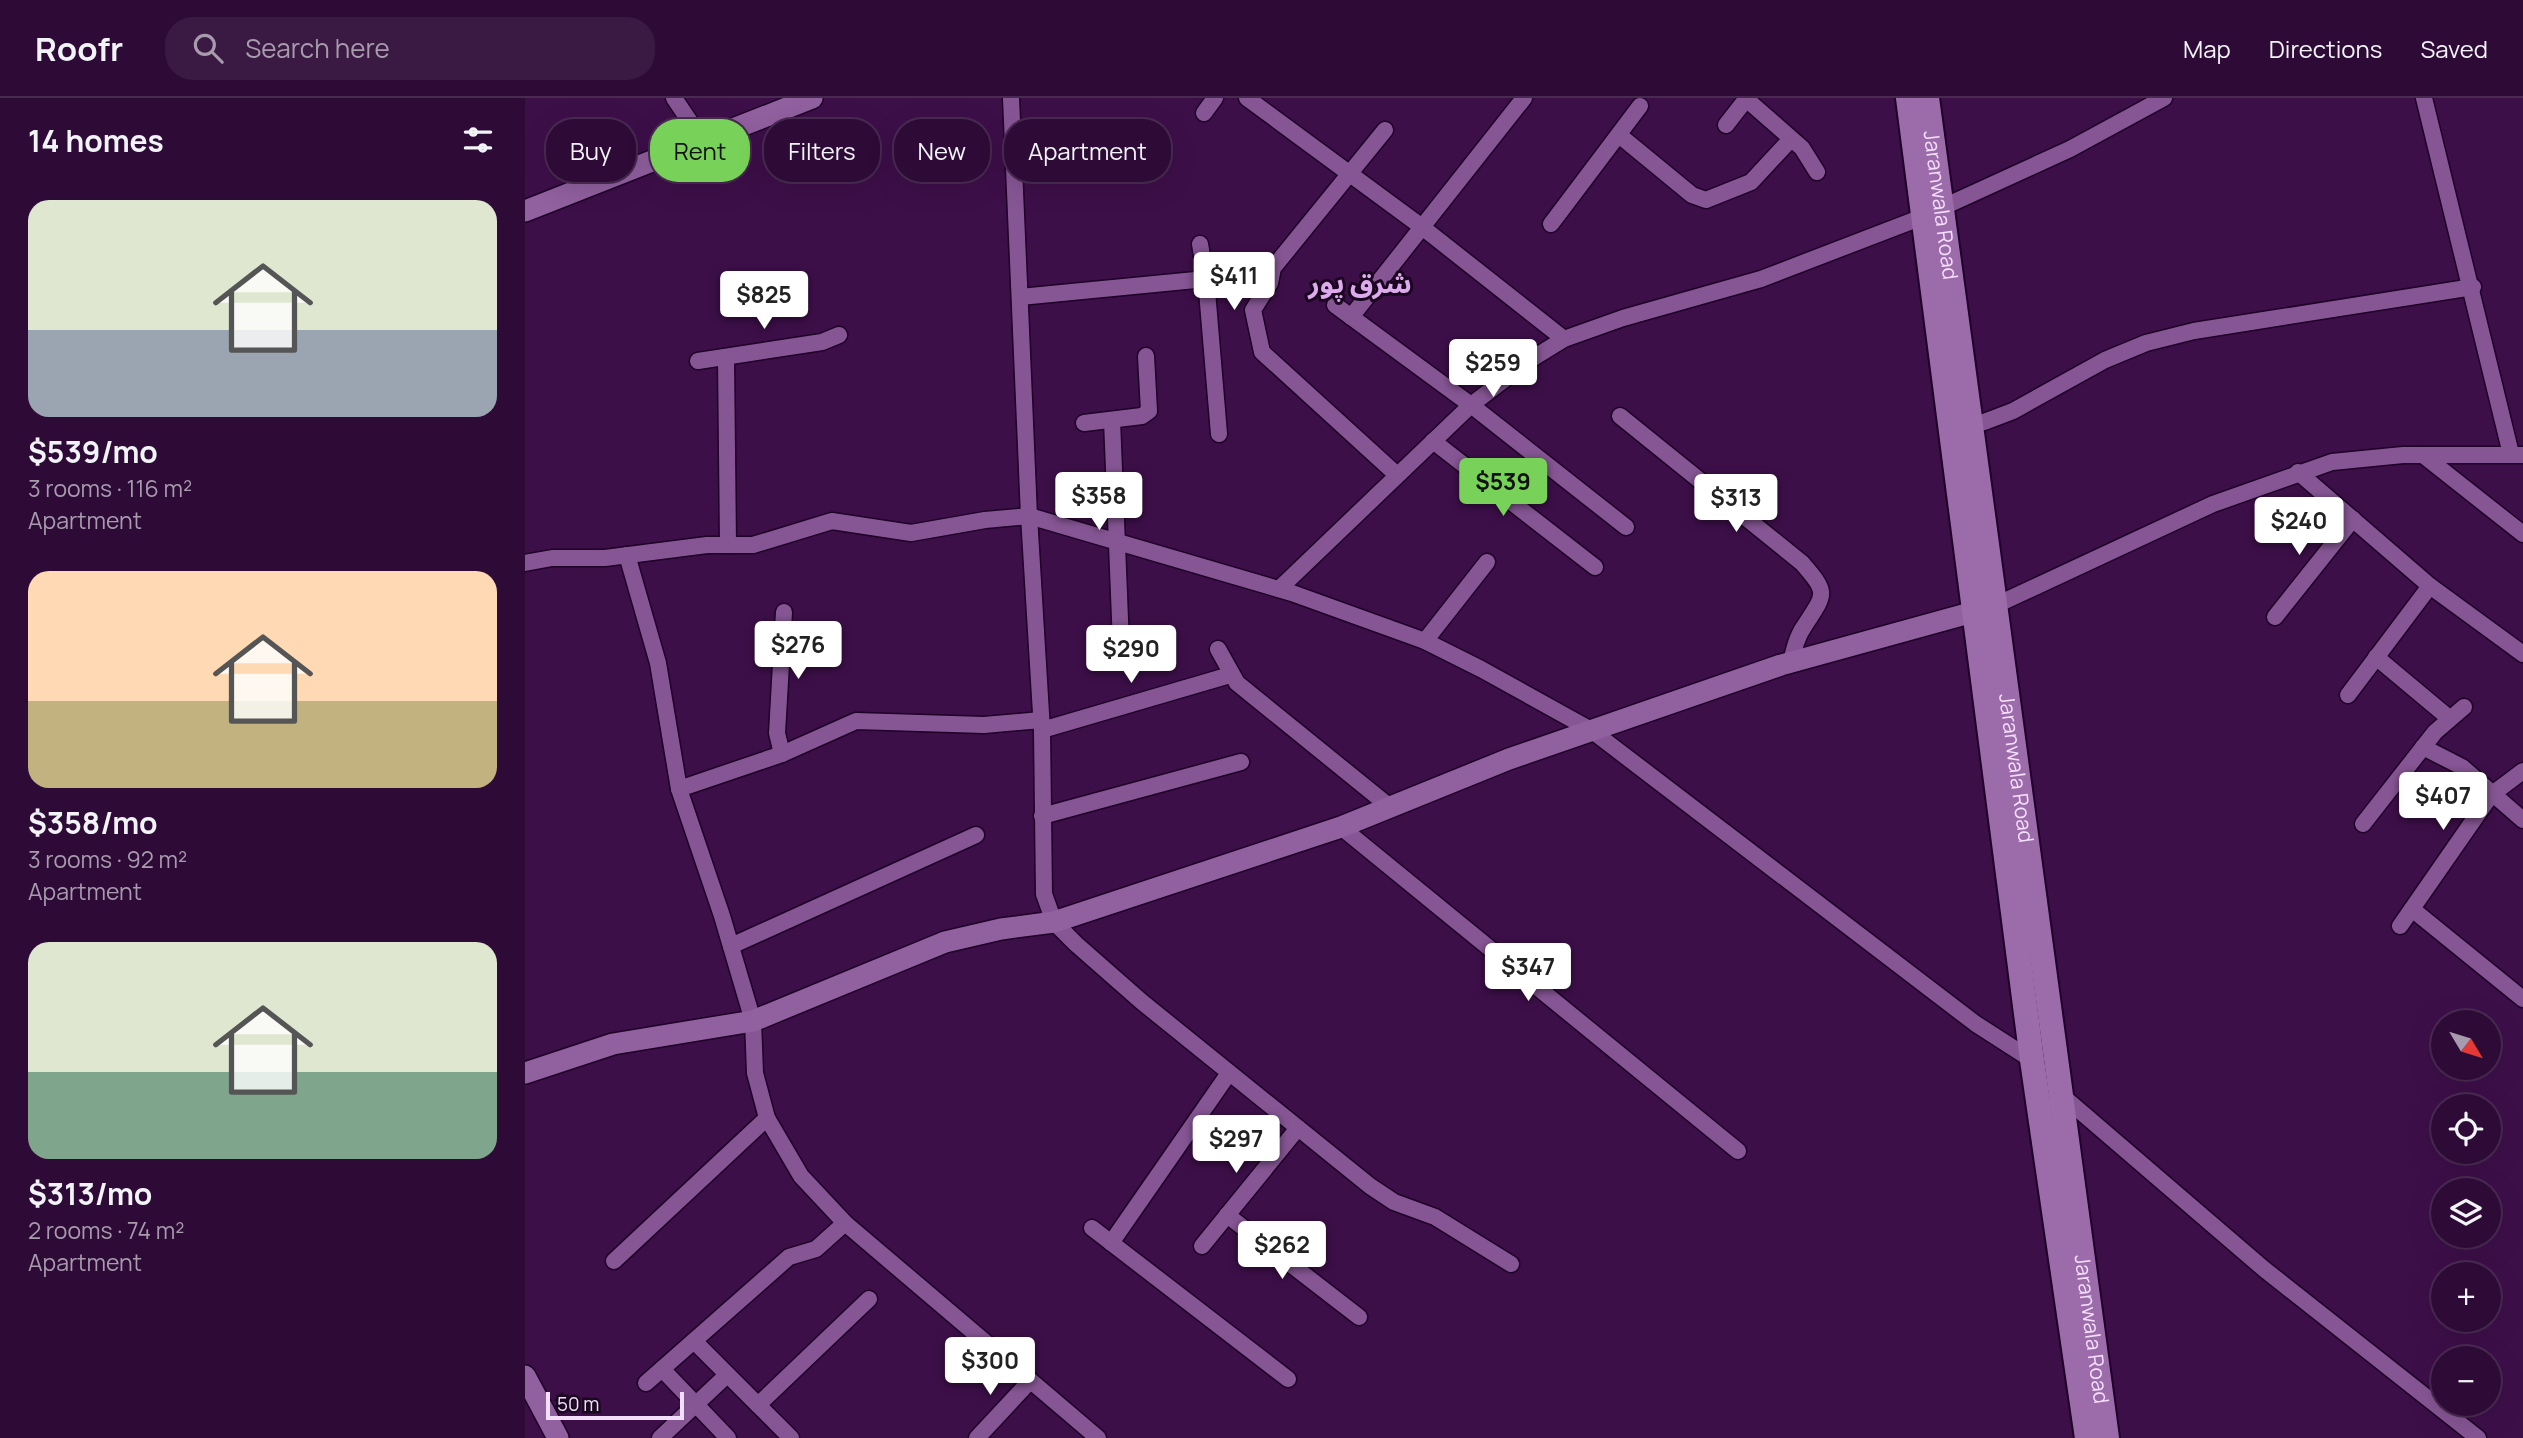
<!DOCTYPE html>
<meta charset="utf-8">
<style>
body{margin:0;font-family:Manrope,"Noto Sans Arabic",sans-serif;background:#3a1942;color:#f1f3f6;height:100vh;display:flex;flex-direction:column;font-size:26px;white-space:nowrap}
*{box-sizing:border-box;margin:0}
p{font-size:23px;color:#a79bad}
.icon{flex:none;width:38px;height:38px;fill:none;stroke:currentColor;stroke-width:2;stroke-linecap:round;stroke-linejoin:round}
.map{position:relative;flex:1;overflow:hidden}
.details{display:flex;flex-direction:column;background:#2e0b37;width:525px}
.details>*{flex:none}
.top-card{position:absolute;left:21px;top:21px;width:665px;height:63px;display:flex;gap:14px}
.needle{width:46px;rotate:128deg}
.tools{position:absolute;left:1906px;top:912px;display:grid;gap:14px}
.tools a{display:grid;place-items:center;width:70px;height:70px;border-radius:50%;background:#2e0b37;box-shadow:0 7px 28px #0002,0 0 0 2px #492b52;font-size:35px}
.scale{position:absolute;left:21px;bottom:18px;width:138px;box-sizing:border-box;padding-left:7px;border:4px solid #f4dffb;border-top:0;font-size:19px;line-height:24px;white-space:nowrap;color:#f4dffb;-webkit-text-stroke:5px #1a0720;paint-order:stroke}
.price{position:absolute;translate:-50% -60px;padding:0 16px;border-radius:7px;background:#fff;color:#222;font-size:23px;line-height:46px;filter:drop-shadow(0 2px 4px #0008)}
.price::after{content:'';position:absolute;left:50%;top:42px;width:21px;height:16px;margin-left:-10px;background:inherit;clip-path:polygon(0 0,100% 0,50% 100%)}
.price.current{background:#78d158;color:#111}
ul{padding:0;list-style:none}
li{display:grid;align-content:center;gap:14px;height:371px;padding:0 28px}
li span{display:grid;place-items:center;height:217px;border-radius:21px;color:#555}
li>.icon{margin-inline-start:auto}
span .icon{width:126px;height:126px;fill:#fffc;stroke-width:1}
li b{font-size:30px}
h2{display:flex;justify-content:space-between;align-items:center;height:84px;padding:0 28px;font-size:30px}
.chip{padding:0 24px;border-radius:28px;background:#2e0b37;box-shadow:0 7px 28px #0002,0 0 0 2px #492b52;font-size:24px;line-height:63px}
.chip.current{background:#78d158;color:#111}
header{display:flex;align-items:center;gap:42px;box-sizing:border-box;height:98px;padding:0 35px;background:#2e0b37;border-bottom:2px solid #492b52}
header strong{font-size:33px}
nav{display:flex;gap:38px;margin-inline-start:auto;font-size:24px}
.search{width:490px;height:63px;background:#3a1942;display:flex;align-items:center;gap:18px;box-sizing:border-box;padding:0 24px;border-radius:28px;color:#a79bad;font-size:26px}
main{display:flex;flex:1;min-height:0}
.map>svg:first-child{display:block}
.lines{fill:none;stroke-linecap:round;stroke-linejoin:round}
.street-casing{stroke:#1f0028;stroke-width:19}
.secondary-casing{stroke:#1f0028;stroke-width:24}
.primary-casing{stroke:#1f0028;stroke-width:28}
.street{stroke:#865694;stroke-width:16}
.secondary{stroke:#91609f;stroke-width:21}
.primary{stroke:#9c6baa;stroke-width:24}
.labels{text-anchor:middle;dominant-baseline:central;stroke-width:6;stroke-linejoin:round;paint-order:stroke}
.street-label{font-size:21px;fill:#f4dffb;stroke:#1a0720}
.district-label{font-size:28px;font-weight:bold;fill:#deaaee;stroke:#1a0720}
</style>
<header>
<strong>Roofr</strong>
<div class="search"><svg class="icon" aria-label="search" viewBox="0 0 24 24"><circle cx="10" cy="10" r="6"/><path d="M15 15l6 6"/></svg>Search here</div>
<nav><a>Map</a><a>Directions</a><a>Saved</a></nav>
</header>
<main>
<section class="details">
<h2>14 homes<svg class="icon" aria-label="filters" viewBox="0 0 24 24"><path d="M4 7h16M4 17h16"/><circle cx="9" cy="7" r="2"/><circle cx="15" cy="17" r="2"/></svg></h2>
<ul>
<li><span style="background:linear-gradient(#dfe7d0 60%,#9aa5b1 0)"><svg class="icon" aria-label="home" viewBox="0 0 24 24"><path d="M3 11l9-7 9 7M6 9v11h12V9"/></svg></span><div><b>$539/mo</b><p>3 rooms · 116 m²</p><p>Apartment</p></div></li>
<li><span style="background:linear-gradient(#ffd9b3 60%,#c2b280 0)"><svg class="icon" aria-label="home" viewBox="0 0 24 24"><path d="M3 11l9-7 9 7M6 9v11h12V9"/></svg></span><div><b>$358/mo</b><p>3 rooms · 92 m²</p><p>Apartment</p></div></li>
<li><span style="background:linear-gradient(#dfe7d0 60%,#7fa58c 0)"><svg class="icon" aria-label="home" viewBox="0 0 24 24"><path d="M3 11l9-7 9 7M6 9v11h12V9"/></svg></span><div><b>$313/mo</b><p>2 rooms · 74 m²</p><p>Apartment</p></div></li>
</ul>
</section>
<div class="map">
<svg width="1998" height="1340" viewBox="0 0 1998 1340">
<rect width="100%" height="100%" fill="#3d0f49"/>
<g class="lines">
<defs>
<g id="street">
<polyline points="149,0 178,43"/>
<polyline points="486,0 504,418 517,632 519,796 529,824 551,846 617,904 845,1088 869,1104 910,1119 986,1166"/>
<polyline points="722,0 897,129 1039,241"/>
<polyline points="1220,0 1277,50 1292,74"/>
<polyline points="1899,0 1986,356"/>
<polyline points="679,15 690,0"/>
<polyline points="1201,27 1222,0"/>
<polyline points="860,32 748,170 745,185 728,212 737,254 872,377"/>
<polyline points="1094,37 1167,97 1181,102 1226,84 1266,41"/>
<polyline points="1416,110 1545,51 1639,0"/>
<polyline points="1026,126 1115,8"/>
<polyline points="675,146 681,181 694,336"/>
<polyline points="495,199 681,181"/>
<polyline points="810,207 946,307 1101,429"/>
<polyline points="826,219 999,0"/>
<polyline points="201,260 203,447"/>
<polyline points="173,263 297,244 314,237"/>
<path d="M1095 318 1277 465C1303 495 1301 495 1280 527 1272 538 1269 551 1266 564"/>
<polyline points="587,322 596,546"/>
<polyline points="1459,324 1488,313 1580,262 1621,245 1669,233 1948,189"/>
<polyline points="559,325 617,318 624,313 621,258"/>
<polyline points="908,343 1070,469"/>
<polyline points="1898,357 1998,436"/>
<polyline points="1773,374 1905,488 1998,556"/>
<polyline points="102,457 133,565 154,691 197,818 228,923 230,975 242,1020 276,1078 320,1125 573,1340"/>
<polyline points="0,465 27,460 80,460 182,447 228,447 307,423 386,435 460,422 504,418 767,495 900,543 956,571 1066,632 1451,926 1507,962"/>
<polyline points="754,491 946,307 1005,262 1039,241 1098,220 1236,181 1400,118"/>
<polyline points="1469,508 1688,406 1807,364 1878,357 1998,357"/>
<polyline points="1750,519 1828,421"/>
<polyline points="900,543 962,464"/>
<polyline points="693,551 712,585 865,709"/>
<polyline points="1851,559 1924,620"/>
<polyline points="1823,597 1905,488"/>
<polyline points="517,632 705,577"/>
<polyline points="1898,649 1937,669 1998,722"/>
<polyline points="257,656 252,635 259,514"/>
<polyline points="154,691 257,656 331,623 459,627 516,622"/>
<polyline points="517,718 716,664"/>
<polyline points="1838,726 1910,634 1939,609"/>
<polyline points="816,729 1213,1053"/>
<polyline points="1887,811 1998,901"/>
<polyline points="1875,828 1966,697 1998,673"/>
<polyline points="206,848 451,737"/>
<polyline points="1534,995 1739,1171 1953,1340"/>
<polyline points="702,1117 834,1219"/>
<polyline points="567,1130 763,1281"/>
<polyline points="586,1145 704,975"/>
<polyline points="677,1148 773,1030"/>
<polyline points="89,1163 242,1020"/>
<polyline points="169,1243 266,1340"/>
<polyline points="137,1271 203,1340"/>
<polyline points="121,1285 264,1159 291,1151 320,1125"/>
<polyline points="233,1307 344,1201"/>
<polyline points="135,1340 202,1277"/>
<polyline points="452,1340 505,1283"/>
</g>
<g id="secondary">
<polyline points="0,113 287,0"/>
<polyline points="0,975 88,946 228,923 420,844 476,831 529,824 816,729 984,661 1256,567 1452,513"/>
<polyline points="0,1278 33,1340"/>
</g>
<g id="primary">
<polyline points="1383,0 1507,962 1562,1340"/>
<path id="s1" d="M1402 0 1582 1340"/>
</g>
</defs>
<use href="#street" class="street-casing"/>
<use href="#secondary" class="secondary-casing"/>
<use href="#primary" class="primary-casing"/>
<use href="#street" class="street"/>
<use href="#secondary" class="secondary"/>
<use href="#primary" class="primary"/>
</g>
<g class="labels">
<g class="street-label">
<text stroke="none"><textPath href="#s1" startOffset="108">Jaranwala Road</textPath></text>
<text stroke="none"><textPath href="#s1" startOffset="676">Jaranwala Road</textPath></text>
<text stroke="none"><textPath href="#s1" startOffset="1242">Jaranwala Road</textPath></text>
</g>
<g class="district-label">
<text x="835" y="184">شرق پور</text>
</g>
</g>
</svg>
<div class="tools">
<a><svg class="needle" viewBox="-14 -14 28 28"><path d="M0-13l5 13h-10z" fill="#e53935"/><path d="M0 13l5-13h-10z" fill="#a79bad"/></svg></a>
<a><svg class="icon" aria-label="locate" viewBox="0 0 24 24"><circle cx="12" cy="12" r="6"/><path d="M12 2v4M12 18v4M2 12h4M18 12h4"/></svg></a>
<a><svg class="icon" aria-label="layers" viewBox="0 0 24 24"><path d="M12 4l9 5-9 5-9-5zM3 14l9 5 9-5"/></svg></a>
<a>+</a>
<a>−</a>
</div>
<div class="scale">50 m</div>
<b class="price" style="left:709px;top:214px">$411</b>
<b class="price" style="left:239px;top:233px">$825</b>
<b class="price" style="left:968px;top:301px">$259</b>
<b class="price current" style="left:978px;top:420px">$539</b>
<b class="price" style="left:574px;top:434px">$358</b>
<b class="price" style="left:1211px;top:436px">$313</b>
<b class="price" style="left:1774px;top:459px">$240</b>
<b class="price" style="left:273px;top:583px">$276</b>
<b class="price" style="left:606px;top:587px">$290</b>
<b class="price" style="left:1918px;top:734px">$407</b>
<b class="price" style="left:1003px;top:905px">$347</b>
<b class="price" style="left:711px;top:1077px">$297</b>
<b class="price" style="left:757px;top:1183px">$262</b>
<b class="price" style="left:465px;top:1299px">$300</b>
<div class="top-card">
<a class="chip">Buy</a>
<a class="chip current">Rent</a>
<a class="chip">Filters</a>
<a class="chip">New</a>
<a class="chip">Apartment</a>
</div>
</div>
</main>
